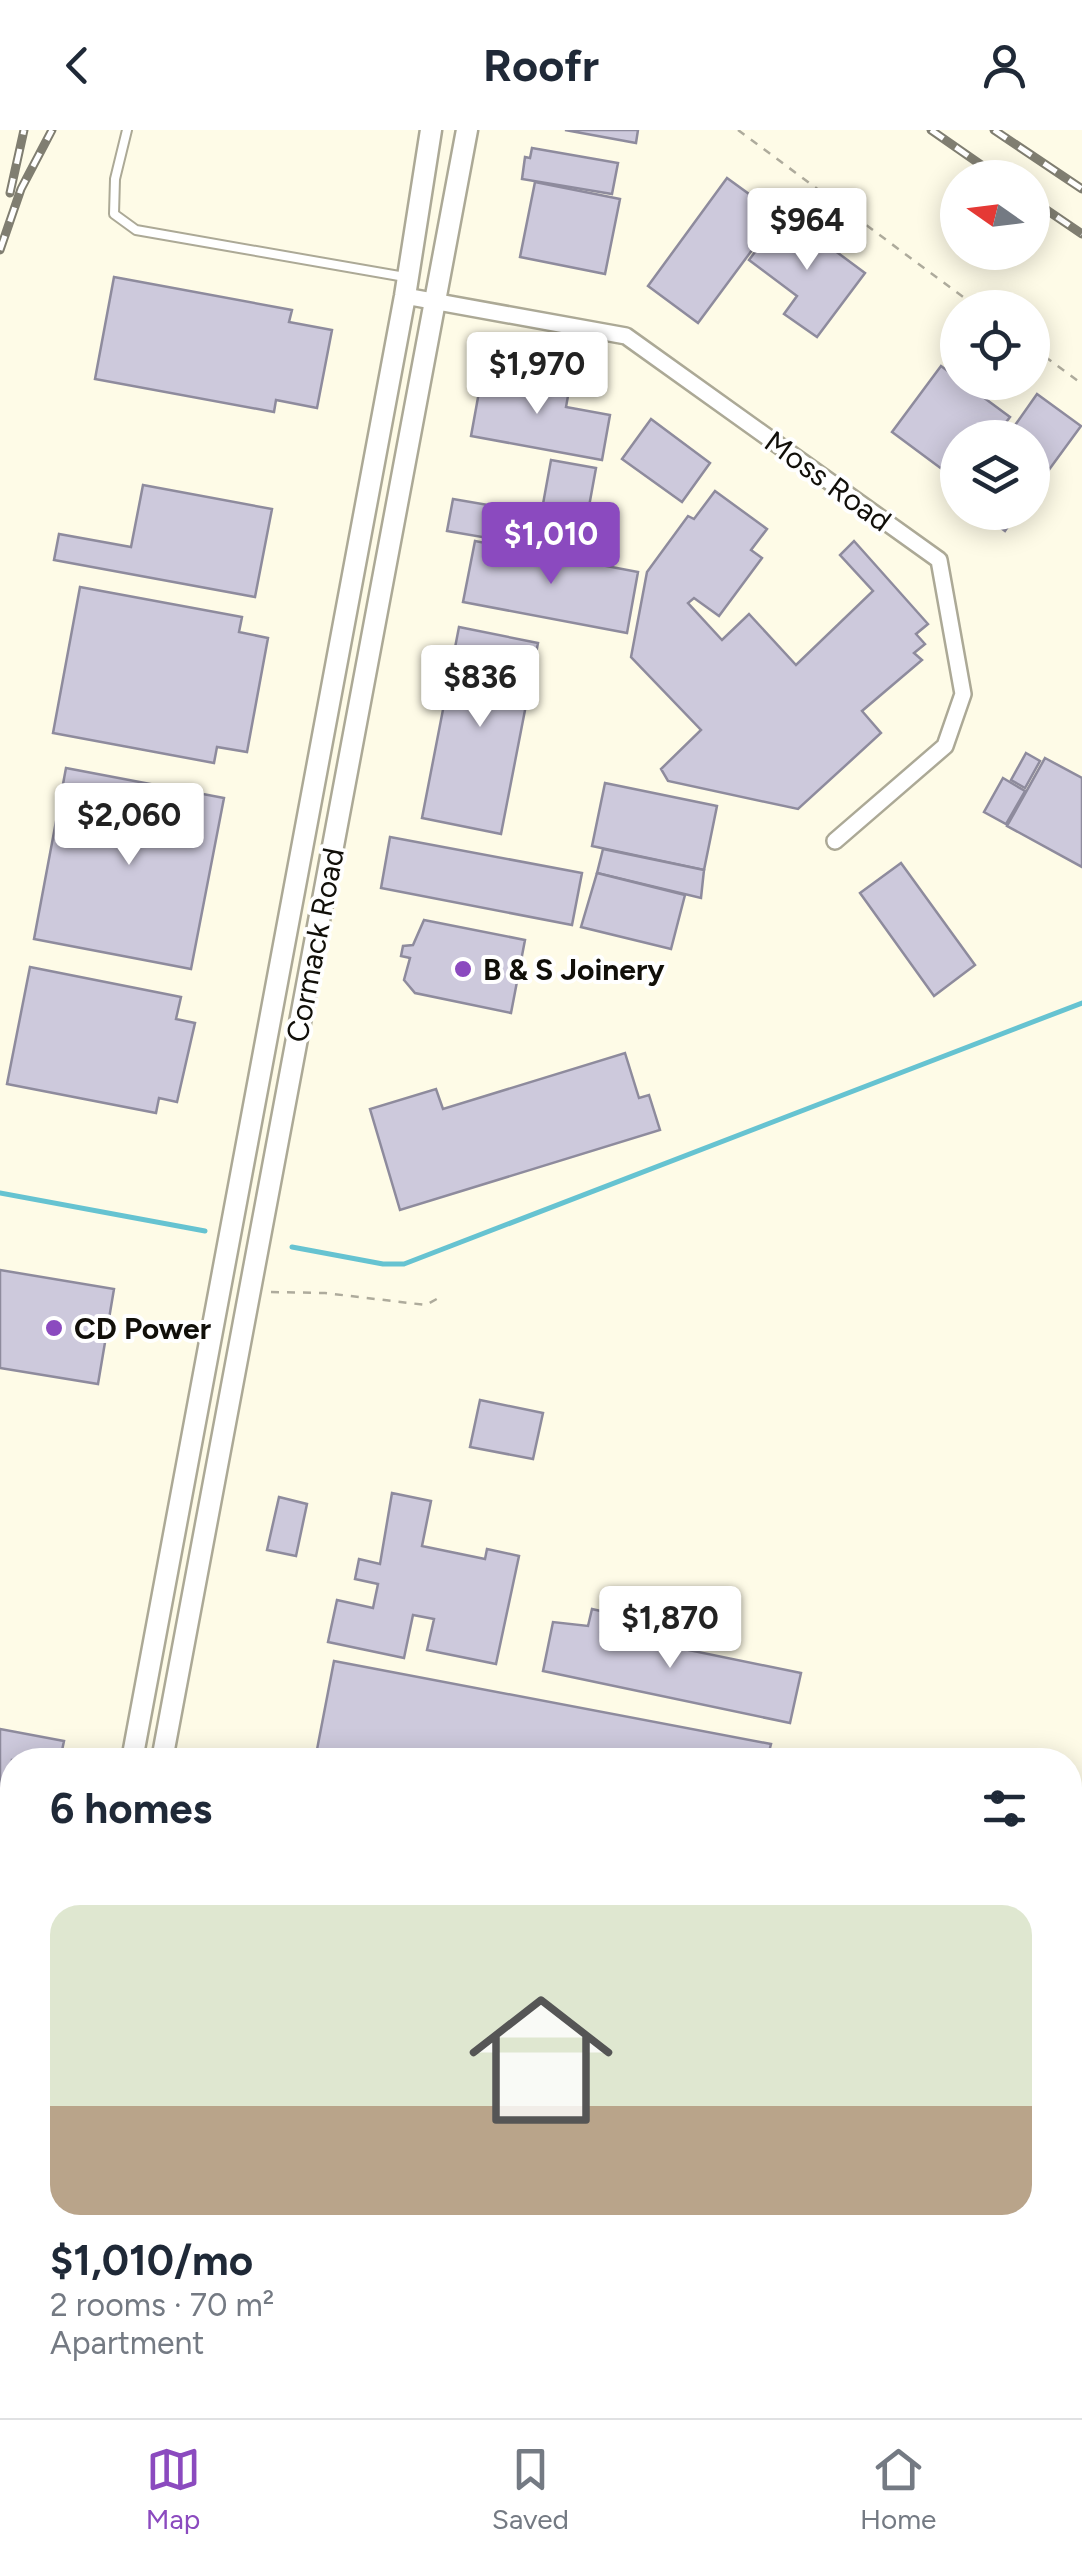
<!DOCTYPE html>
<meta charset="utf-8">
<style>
body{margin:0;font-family:Figtree,sans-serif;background:#f2f2f3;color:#1f2937;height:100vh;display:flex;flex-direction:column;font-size:38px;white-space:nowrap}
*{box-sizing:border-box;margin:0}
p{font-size:32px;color:#747a83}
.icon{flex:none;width:55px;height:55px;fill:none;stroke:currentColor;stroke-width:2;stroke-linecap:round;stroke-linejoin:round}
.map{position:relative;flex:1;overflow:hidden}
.drawer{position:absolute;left:0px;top:1618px;width:1082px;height:672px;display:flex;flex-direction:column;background:#fff;border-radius:40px 40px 0 0;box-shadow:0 5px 25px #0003}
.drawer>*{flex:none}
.needle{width:65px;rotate:284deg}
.tools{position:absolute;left:940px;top:30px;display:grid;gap:20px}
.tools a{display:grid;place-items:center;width:110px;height:110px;border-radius:50%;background:#fff;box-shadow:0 5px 25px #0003;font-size:50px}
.price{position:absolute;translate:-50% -85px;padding:0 22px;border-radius:10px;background:#fff;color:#222;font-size:32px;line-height:65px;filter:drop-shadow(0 2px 5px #0008)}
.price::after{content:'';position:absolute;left:50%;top:60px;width:30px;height:22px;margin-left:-15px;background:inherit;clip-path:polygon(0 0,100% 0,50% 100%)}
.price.current{background:#8b4abf;color:#fff}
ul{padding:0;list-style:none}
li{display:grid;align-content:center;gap:20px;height:530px;padding:0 50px}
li+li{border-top:2px solid #e0e1e3}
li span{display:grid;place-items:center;height:310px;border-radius:30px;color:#555}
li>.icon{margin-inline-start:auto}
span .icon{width:180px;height:180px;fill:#fffc;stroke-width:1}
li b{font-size:42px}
h2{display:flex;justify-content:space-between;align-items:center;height:120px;padding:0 50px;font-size:42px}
header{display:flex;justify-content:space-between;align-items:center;height:130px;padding:0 50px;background:#fff;font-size:45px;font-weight:700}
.menu{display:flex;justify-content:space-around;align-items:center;height:140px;border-top:2px solid #e0e1e3;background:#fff;font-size:28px;color:#747a83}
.menu a{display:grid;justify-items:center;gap:5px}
.menu .current{color:#8b4abf}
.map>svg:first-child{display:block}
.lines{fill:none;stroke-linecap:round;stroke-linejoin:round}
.stream{stroke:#66c3d1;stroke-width:5}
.building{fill:#cdc9dc;stroke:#8e8b9d;stroke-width:2.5}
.service-casing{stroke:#aca996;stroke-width:12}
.minor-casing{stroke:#aca996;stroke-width:20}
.tertiary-casing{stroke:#aca996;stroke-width:25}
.path{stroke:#aeab9c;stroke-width:2.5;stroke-dasharray:8 8;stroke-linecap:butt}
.service{stroke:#fff;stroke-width:8}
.minor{stroke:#fff;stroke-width:15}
.tertiary{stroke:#fff;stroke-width:20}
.rail-casing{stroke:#807e71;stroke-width:9}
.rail{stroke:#fff;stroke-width:5;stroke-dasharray:15;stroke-linecap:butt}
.poi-dot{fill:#8b4abf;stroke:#fff;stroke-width:4}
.labels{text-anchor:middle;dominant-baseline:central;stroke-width:8;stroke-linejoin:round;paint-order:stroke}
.street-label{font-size:30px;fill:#110f09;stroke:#fff}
.poi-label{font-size:30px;font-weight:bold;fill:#110f09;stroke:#fff;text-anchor:start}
</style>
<header><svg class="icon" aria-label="back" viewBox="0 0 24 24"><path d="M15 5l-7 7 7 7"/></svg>Roofr<svg class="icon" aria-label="person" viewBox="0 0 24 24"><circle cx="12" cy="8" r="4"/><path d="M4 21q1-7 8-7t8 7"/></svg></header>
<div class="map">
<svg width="1082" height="2288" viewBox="0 0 1082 2288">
<rect width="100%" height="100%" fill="#fefbe7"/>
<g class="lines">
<g class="stream">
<polyline points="0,1063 205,1101"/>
<polyline points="292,1117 383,1134 404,1134 1082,873"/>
<polyline points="0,1937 12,1939"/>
<polyline points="1070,2131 1082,2133"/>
</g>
</g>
<g class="building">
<polygon points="565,0 638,0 636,13"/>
<polygon points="532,18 618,33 612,64 522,49 525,27 530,28"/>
<polygon points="727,48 778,85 698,193 648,156"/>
<polygon points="535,52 620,69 605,144 520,127"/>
<polygon points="784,83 865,143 817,207 784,184 797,166 749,130"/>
<polygon points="114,147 292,180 289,192 332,200 317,278 276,270 274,282 95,249"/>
<polygon points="941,236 1010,287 994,308 958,308 958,351 892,302"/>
<polygon points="483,240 570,255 566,277 610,285 602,330 471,306"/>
<polygon points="1037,264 1081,296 1032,363 1032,308 1006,308"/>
<polygon points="651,289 710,333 682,372 622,329"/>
<polygon points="551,330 596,338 580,426 535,418"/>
<polygon points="143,355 272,379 255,467 54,430 59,404 131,417"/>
<polygon points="715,361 767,399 751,420 762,428 719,486 694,468 688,473 722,510 749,484 796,535 873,461 840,425 854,411 928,494 916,504 925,514 914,523 922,530 862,581 881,603 798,679 668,651 661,639 701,600 631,527 647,442 688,386 694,389"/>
<polygon points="453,369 529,382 523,414 447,401"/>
<polygon points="979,382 1018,382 1005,401"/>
<polygon points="475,411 638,442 627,503 463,472"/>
<polygon points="80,457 242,487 239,502 268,508 247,622 217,617 214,633 53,603"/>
<polygon points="459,497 538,513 501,704 422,688"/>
<polygon points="1026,623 1040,631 1025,658 1011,650"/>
<polygon points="1045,628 1082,648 1082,737 1007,696"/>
<polygon points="66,638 224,668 191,839 34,809"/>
<polygon points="1003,648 1025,661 1006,694 984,682"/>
<polygon points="605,653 717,676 704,740 592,716"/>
<polygon points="390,707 582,743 572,795 381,758"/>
<polygon points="603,719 704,740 701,768 597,743"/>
<polygon points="901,733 975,835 934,866 860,763"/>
<polygon points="597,743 685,765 671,819 581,797"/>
<polygon points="424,790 525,810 511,883 415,863 404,850 410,828 401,826 403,816 413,815"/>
<polygon points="30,837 181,867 176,889 195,893 177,972 159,968 156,983 7,954"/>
<polygon points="625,923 639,968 649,965 660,1000 400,1080 370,979 436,959 443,979"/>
<polygon points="0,1140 114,1159 98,1254 0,1238"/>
<polygon points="480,1270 543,1283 533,1329 470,1317"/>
<polygon points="392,1363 431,1371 422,1416 485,1429 487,1419 519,1426 496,1534 427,1520 434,1489 413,1485 404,1528 328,1512 337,1470 373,1478 378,1454 355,1449 359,1429 380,1434"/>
<polygon points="279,1367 307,1374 296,1426 267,1420"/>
<polygon points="592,1479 605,1482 601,1502 801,1543 790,1593 543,1541 553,1492 588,1496"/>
<polygon points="334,1531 771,1614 767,1630 315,1630"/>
<polygon points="0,1599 64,1611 60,1630 12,1630 12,1824 0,1822"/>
<polygon points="1070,1682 1082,1685 1082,1813 1070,1810"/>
<polygon points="351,2278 420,2278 418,2288 349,2288"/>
<polygon points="555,2278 715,2278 713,2288 554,2288"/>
</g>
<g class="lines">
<defs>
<g id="service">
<polyline points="127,0 115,49 114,84 136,100 405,147"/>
<polyline points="0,1881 12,1887"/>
</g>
<polyline id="minor" points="405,166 626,206 939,430 963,564 945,616 835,711"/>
<g id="tertiary">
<polyline points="132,1630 405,166 431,0"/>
<polyline points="162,1630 467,0"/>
<polyline points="9,2288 12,2270"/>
<polyline points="38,2288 40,2278"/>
</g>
</defs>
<use href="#service" class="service-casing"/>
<use href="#minor" class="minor-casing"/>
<use href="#tertiary" class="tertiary-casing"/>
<g class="path">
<polyline points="738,0 978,178"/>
<polyline points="1032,217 1082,254"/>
<polyline points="271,1162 325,1163 426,1175 442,1166"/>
<polyline points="0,1998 12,2000"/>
</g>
<use href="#service" class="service"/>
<use href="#minor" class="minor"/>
<use href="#tertiary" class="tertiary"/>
<defs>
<g id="rail">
<polyline points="931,0 1000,48"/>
<polyline points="994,0 1082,59"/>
<polyline points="10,63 24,0"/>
<polyline points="1032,70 1082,104"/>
<polyline points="0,120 21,59 52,0"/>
</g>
</defs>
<use href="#rail" class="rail-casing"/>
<use href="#rail" class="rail"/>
</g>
<g class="poi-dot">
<circle cx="463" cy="839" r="10"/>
<circle cx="54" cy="1198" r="10"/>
</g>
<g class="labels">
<g class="street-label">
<text transform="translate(828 351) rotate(36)">Moss Road</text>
<text transform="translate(315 815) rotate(-79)">Cormack Road</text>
</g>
<g class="poi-label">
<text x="483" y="839">B &amp; S Joinery</text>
<text x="74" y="1198">CD Power</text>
</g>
</g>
</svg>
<div class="tools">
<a><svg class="needle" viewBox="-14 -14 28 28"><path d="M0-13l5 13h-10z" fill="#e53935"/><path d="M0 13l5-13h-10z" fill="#747a83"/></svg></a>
<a><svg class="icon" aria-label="locate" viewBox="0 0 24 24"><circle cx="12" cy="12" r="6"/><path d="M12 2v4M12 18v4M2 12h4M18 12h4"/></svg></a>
<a><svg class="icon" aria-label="layers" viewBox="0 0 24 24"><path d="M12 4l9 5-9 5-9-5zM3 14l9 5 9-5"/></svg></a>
</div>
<b class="price" style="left:807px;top:143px">$964</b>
<b class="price" style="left:537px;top:287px">$1,970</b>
<b class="price current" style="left:551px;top:457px">$1,010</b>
<b class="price" style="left:480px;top:600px">$836</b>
<b class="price" style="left:129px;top:738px">$2,060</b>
<b class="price" style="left:670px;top:1541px">$1,870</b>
<section class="drawer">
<h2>6 homes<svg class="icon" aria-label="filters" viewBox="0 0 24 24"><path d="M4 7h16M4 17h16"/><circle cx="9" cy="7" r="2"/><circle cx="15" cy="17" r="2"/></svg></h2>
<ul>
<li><span style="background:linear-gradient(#dfe7d0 65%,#b9a48a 0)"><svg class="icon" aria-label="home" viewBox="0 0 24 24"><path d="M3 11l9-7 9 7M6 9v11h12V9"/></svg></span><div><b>$1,010/mo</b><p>2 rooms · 70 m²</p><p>Apartment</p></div></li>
</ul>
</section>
</div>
<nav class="menu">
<a class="current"><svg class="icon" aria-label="map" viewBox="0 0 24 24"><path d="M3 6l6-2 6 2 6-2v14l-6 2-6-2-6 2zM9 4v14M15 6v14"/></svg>Map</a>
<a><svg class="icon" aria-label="saved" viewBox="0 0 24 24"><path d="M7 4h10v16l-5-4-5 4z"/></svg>Saved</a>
<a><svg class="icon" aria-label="home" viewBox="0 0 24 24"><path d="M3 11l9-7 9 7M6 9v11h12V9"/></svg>Home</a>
</nav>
